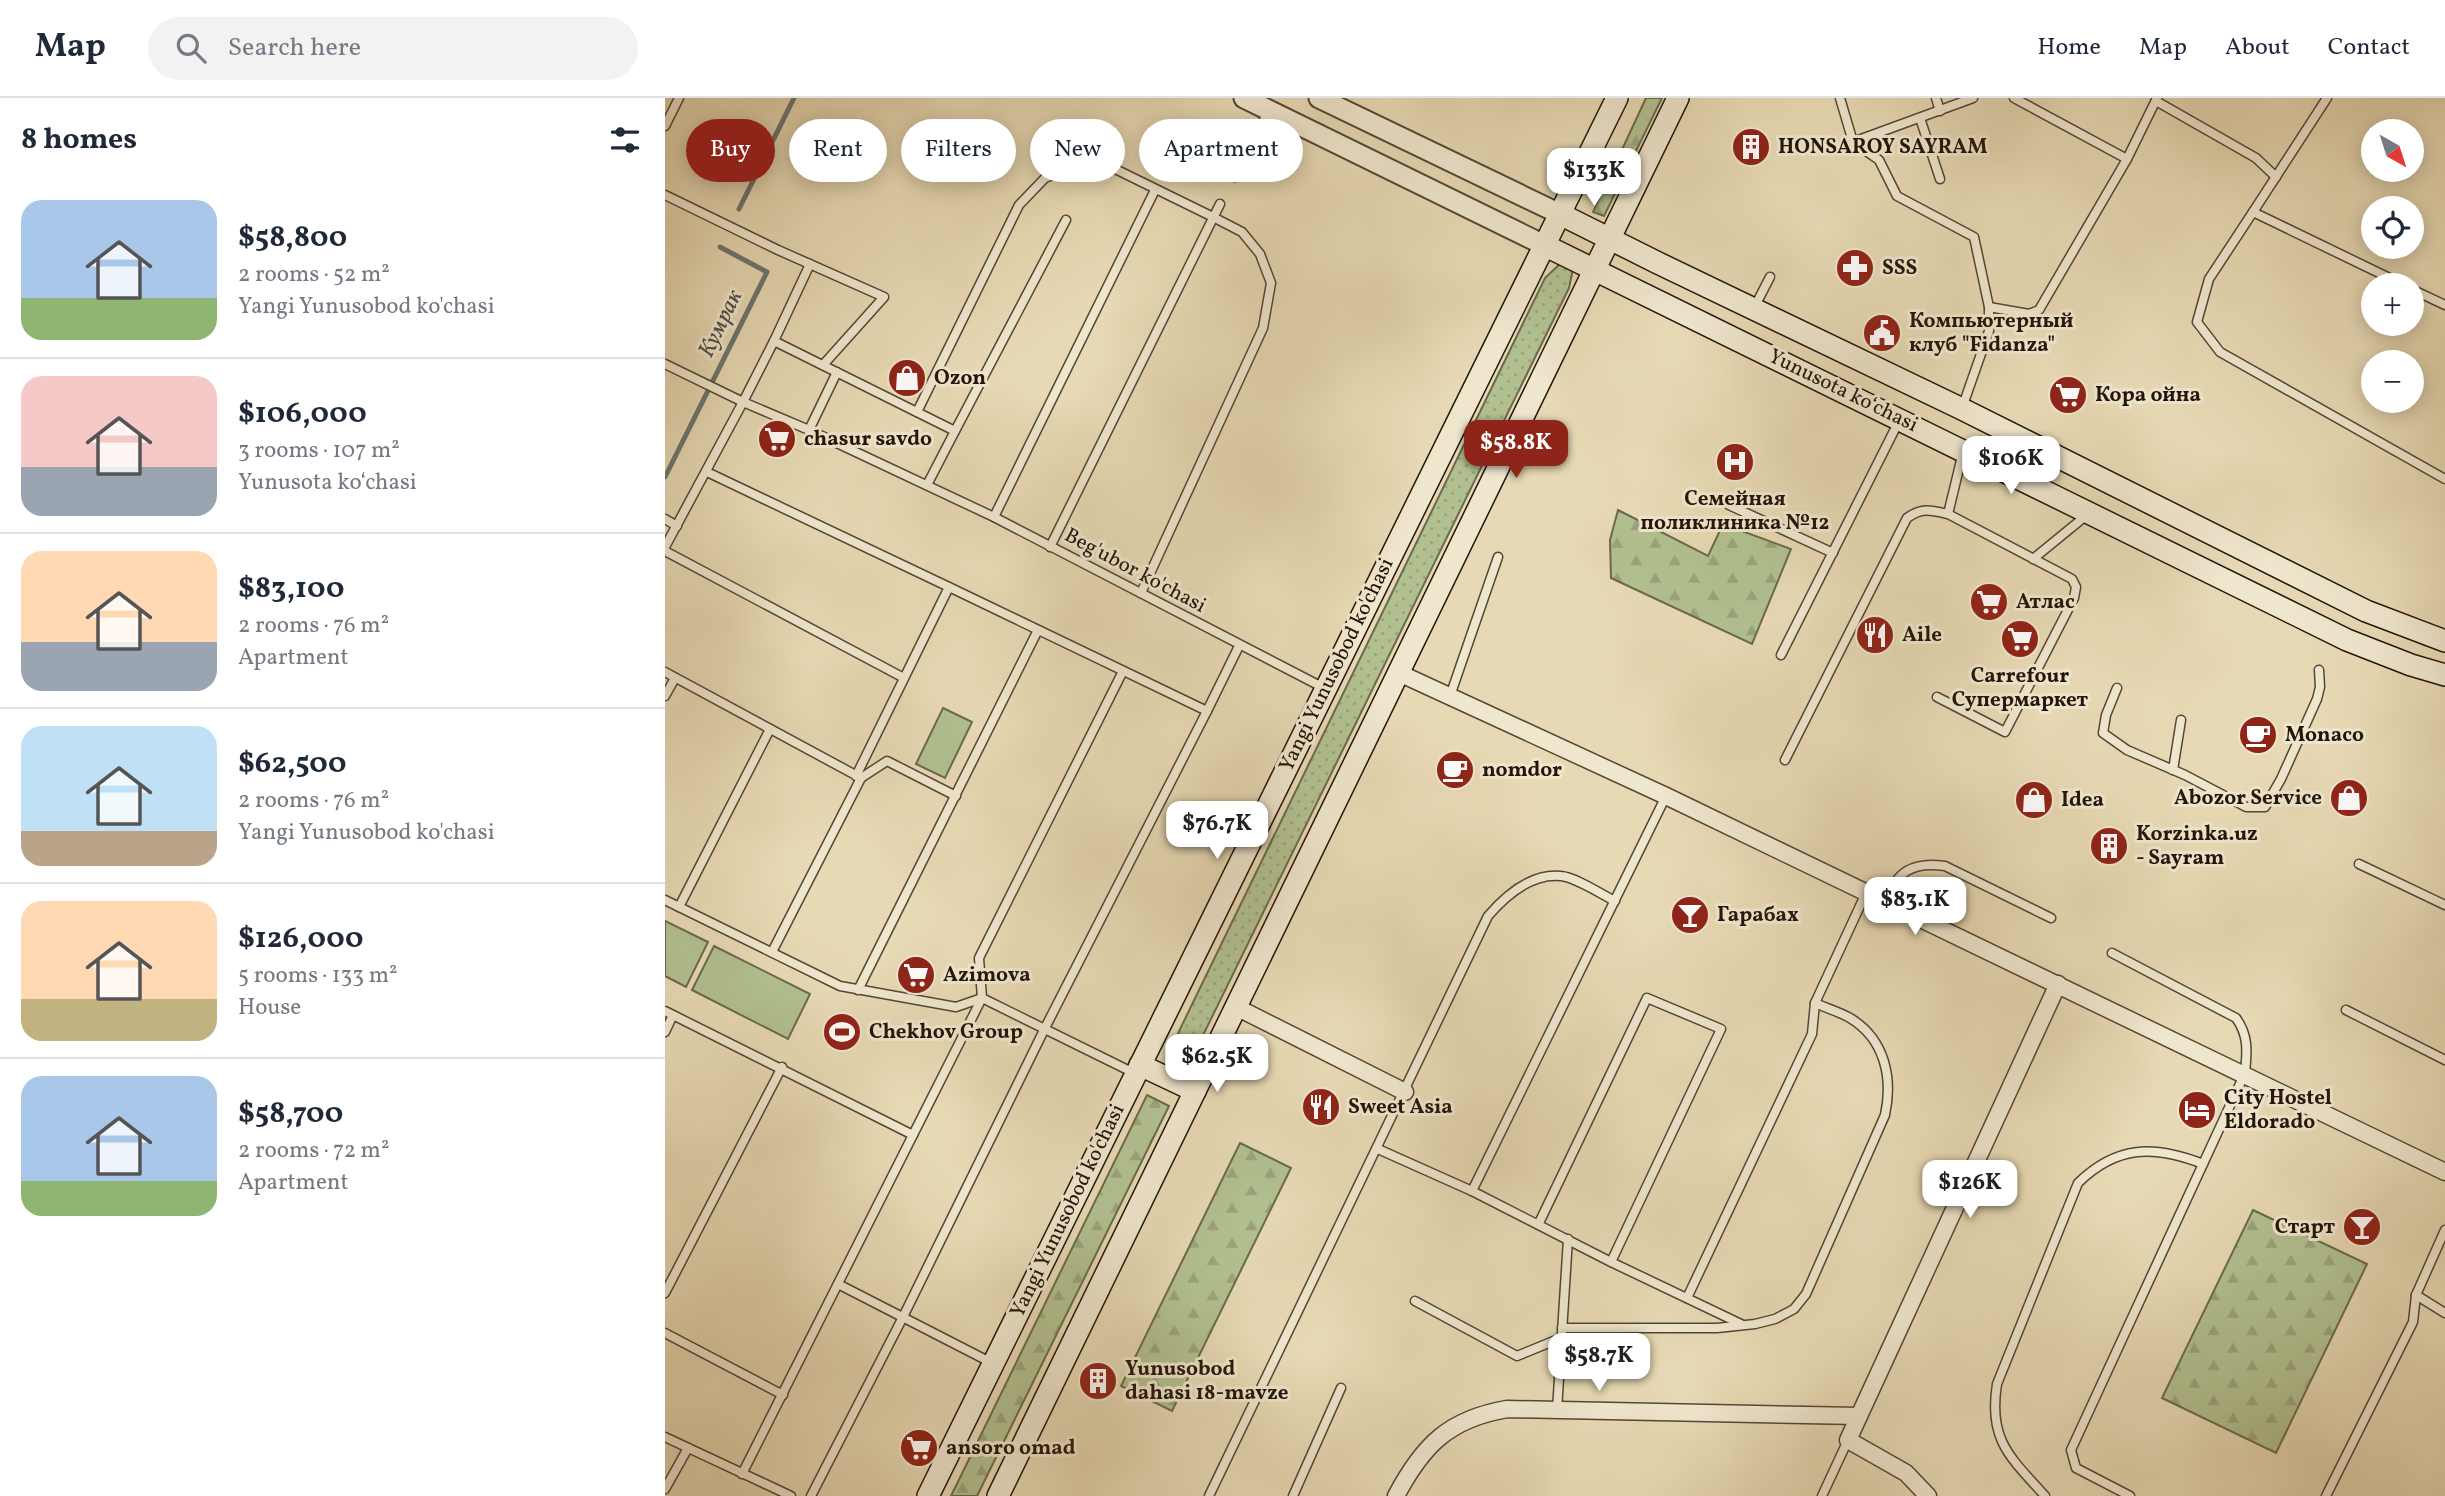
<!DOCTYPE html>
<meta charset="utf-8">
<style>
body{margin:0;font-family:Vollkorn,serif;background:#f2f2f3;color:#1f2937;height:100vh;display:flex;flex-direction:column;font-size:26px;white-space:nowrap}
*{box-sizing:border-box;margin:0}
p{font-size:23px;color:#747a83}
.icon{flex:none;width:38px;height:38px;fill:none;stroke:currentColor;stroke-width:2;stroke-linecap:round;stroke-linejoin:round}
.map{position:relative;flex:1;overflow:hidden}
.details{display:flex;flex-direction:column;background:#fff;width:665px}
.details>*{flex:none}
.banner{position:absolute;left:21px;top:21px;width:665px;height:63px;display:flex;gap:14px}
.needle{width:46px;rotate:141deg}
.buttons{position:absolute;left:1696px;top:21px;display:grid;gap:14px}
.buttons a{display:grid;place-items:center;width:63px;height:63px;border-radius:50%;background:#fff;box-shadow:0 4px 18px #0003;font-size:35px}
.price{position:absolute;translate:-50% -60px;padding:0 16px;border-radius:14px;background:#fff;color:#222;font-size:23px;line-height:46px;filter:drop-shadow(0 2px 4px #0008)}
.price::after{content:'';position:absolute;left:50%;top:42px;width:21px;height:16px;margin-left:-10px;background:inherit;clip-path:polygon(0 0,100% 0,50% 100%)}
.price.active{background:#8f2418;color:#fff}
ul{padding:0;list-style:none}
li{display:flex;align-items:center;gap:21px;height:175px;padding:0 21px}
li+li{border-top:2px solid #e0e1e3}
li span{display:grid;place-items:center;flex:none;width:196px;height:140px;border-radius:21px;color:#555}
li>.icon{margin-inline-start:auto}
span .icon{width:84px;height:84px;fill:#fffc;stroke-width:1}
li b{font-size:30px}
h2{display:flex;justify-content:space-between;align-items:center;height:84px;padding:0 21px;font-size:30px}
.tag{padding:0 24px;border-radius:32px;background:#fff;box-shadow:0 4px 18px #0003;font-size:24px;line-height:63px}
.tag.active{background:#8f2418;color:#fff}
header{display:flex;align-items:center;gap:42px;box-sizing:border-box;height:98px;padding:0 35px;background:#fff;border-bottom:2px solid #e0e1e3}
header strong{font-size:33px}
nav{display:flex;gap:38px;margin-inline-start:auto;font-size:24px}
.search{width:490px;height:63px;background:#f2f2f3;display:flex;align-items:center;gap:18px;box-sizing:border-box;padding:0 24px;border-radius:38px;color:#747a83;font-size:26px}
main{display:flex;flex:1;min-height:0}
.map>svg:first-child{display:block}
.green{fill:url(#green-dots);stroke:#6a6a4c;stroke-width:2}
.forest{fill:url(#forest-firs);stroke:#6a6a4c;stroke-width:2}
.pitch{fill:#b2c090;stroke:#6a6a4c;stroke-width:2}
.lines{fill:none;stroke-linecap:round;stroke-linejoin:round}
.stream{stroke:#6c7673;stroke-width:5}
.service-casing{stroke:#544634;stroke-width:11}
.minor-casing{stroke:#544634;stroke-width:19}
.tertiary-casing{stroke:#544634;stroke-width:23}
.secondary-casing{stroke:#231509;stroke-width:24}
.service{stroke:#efe6ce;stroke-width:8}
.minor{stroke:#efe6ce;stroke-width:16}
.tertiary{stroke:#efe6ce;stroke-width:19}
.secondary{stroke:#efe6ce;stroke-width:21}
.labels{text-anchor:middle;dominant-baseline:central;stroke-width:6;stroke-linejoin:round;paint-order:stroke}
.poi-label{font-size:21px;font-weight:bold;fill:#231509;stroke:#efe6ce;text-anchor:start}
.street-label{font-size:21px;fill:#231509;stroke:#efe6ce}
.water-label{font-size:23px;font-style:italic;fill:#4e4e47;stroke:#efe6ce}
</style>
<header>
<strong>Map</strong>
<div class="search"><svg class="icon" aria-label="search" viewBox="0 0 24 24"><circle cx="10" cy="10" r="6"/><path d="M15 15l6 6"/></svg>Search here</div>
<nav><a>Home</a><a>Map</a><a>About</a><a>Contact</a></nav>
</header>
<main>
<section class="details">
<h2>8 homes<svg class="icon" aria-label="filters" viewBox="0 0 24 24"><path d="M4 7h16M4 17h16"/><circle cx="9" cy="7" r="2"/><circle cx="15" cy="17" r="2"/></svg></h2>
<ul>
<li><span style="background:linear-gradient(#a9c7e8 70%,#8fb573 0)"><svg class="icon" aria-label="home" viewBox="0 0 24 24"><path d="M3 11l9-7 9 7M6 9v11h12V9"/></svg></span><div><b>$58,800</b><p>2 rooms · 52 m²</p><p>Yangi Yunusobod ko'chasi</p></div></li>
<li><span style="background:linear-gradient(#f6c9c9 65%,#9aa5b1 0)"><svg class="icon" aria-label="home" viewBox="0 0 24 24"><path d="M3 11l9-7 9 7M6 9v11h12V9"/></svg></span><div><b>$106,000</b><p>3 rooms · 107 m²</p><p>Yunusota koʻchasi</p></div></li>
<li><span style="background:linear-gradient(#ffd9b3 65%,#9aa5b1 0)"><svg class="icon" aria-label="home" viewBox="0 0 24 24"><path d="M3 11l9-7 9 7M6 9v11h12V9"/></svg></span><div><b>$83,100</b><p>2 rooms · 76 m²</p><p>Apartment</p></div></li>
<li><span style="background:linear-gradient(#bfe0f5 75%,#b9a48a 0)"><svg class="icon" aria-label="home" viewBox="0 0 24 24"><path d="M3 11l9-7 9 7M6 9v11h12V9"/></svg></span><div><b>$62,500</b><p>2 rooms · 76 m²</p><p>Yangi Yunusobod ko'chasi</p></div></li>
<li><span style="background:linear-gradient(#ffd9b3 70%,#c2b280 0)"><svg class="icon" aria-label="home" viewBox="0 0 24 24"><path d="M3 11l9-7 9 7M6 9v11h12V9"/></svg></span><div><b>$126,000</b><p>5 rooms · 133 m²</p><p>House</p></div></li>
<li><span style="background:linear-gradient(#a9c7e8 75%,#8fb573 0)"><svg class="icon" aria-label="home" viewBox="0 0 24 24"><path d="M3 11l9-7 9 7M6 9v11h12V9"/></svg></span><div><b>$58,700</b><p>2 rooms · 72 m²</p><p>Apartment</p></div></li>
</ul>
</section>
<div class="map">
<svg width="1780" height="1398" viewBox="0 0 1780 1398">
<defs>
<pattern id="green-dots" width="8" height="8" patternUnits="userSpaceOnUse" patternTransform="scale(1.75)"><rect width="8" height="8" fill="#b2c090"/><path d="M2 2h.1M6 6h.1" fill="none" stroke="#99a47b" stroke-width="1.8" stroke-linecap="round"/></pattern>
<pattern id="forest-firs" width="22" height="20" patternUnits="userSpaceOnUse" patternTransform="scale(1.75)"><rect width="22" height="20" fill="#b2c090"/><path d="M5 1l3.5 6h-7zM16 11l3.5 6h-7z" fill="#99a47b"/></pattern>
</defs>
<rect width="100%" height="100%" fill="#e7d9b4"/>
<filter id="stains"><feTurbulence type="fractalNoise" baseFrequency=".00286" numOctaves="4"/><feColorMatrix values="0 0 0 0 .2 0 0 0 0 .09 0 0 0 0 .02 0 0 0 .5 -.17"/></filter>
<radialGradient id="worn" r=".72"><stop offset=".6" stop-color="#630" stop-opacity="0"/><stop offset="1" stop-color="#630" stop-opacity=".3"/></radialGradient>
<polygon class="green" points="898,163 906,166 907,176 904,190 522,970 509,970 501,960 880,180"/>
<g class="forest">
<polygon points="981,0 997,0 939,118 928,114"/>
<polygon points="953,412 1043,458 1058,426 1126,451 1087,546 946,480 945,442"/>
<polygon points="482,997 504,1008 312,1398 286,1398"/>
<polygon points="575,1045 626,1070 507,1313 456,1288"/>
<polygon points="1588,1112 1702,1166 1611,1355 1497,1300"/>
</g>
<g class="pitch">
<polygon points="278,610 307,624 280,680 251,666"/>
<polygon points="0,823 43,844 21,889 0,878"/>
<polygon points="49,848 145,896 123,941 27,892"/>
</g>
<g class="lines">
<g class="stream">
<polyline points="74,111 129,0"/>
<polyline points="0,379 102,174 55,149"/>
</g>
<defs>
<g id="service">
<polyline points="1175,0 1188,44 1214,62 1232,98 1309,139 1324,209 1324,233 1297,310"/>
<polyline points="1271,0 1275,13"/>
<polyline points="1662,0 1588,114 1739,187"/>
<polyline points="1491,3 1591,60 1611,79"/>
<polyline points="1255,20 1275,81"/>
<polyline points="0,28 14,0"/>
<polyline points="1188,44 1308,0"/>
<polyline points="1462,61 1492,0"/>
<polyline points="570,79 604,12"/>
<polyline points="0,97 113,152 219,199 158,267"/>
<polyline points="1588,114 1544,181 1532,224 1555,254 1780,381"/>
<polyline points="1746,191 1780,207"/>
<polyline points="1324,209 1364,216 1374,212 1462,61 1349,0"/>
<polyline points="1089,210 1105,179"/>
<polyline points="109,243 145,166"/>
<polyline points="0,266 78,304 0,449"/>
<polyline points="172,274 144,332 78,304 109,243 290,333 262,387"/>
<polyline points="252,314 354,107 380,80 410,68 440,66 548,119 577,134 595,156 606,185 598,230 476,495"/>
<polyline points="144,332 329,419 661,591"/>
<polyline points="290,333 401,122"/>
<polyline points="42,374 284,489 191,678"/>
<polyline points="1064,407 1168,455"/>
<polyline points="1283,416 1298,354"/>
<polyline points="329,419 490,92"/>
<polyline points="0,421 12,428"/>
<polyline points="385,449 555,106"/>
<polyline points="0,453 239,580"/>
<polyline points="1368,461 1423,416"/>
<polyline points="284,489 542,613 574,548"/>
<polyline points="1116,557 1234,323"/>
<polyline points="0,574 196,680 222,663 291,698"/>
<polyline points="1452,590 1441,617 1438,635 1462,652 1520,677 1581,709 1600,709 1616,681 1652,601 1655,589 1654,572"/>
<polyline points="0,598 10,580"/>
<polyline points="785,598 833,459"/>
<path d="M1120 662 1242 420C1257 409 1266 412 1283 416L1407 481 1411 489 1409 500 1340 634 1272 599"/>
<polyline points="1508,672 1516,622"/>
<polyline points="1694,766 1780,807"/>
<polyline points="0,802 175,888 291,909 317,900 471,976"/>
<path d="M1219 804C1232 774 1247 763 1280 768L1386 820"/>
<polyline points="14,809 105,631"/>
<polyline points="107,854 196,680"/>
<path d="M1447 855 1571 920C1584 938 1582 954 1580 975L1406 1352 1411 1370 1465 1398"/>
<polyline points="193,892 373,532"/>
<polyline points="1681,912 1780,962"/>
<polyline points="0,913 248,1037"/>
<polyline points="0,934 8,917"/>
<polyline points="713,1051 807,1093 1001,698"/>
<polyline points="807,1093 946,1164 1076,1226"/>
<polyline points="874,1125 982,900 1056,931 946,1164"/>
<polyline points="1780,1132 1751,1197 1780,1215"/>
<polyline points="173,1186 327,1265"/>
<polyline points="0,1195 117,969"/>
<polyline points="1022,1200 1147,936 1150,905 1201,795"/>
<polyline points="750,1203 852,1258 896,1240"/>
<path d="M897 1230H1052L1090 1226 1110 1221 1129 1211 1141 1196 1220 1017C1228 980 1220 941 1185 920 1175 914 1161 910 1150 905"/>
<polyline points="0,1235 118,1297"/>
<polyline points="892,1312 903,1141"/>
<polyline points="0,1339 126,1398"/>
<polyline points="77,1376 317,900 314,860 458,573"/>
<polyline points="0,1391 23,1350"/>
<polyline points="146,1398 238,1219 380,930 542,613"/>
<path d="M544 1398 823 818C841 797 866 775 896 778 910 779 936 796 950 803"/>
<polyline points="628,1398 676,1290"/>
<polyline points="1157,1398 1183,1342"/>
<path d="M1380 1398C1345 1359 1323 1342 1332 1286L1413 1085C1452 1047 1489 1047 1538 1066"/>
<polyline points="1661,1398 1748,1224 1751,1197"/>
</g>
<g id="minor">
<polyline points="734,575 1001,698 1780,1074"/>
<polyline points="571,909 740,994"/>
<path d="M731 1398C758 1347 784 1321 842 1311L1194 1318"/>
<polyline points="1263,1398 1241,1375 1183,1342 1393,886"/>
</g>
<g id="tertiary">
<polyline points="579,0 879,147"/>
<polyline points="654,0 895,116"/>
</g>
<g id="secondary">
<polyline points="895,116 991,164 1297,311 1701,513 1780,543"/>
<polyline points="879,147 1682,542 1746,567 1780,577"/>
<polyline points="475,967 530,993"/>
<polyline points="263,1398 952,0"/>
<polyline points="333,1398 1013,0"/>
</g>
</defs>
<use href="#service" class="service-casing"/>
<use href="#minor" class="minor-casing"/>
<use href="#tertiary" class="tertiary-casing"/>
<use href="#secondary" class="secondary-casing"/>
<use href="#service" class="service"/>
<use href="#minor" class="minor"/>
<use href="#tertiary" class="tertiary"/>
<use href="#secondary" class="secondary"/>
</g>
<defs>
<symbol id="building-disc" viewBox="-11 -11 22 22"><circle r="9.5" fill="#8f2418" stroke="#efe6ce"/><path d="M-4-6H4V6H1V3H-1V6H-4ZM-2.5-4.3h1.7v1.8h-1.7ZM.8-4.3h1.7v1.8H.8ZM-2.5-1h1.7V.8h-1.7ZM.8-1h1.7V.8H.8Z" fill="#fff"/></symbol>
<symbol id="pharmacy-disc" viewBox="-11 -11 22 22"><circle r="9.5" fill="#8f2418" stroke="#efe6ce"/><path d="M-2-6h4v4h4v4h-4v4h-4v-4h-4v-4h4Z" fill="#fff"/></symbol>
<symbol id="civic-disc" viewBox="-11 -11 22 22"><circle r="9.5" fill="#8f2418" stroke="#efe6ce"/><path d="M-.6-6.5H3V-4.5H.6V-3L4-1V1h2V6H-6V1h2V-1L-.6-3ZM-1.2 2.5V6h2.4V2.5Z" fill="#fff"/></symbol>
<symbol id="shop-disc" viewBox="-11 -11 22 22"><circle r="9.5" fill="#8f2418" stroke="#efe6ce"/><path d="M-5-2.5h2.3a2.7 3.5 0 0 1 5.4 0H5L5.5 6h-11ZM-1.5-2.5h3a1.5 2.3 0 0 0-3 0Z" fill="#fff"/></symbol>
<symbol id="supermarket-disc" viewBox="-11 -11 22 22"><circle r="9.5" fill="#8f2418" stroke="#efe6ce"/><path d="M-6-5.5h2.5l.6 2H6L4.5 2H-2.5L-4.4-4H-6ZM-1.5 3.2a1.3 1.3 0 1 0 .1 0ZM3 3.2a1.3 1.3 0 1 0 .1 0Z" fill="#fff"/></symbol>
<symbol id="hospital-disc" viewBox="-11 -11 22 22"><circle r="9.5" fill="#8f2418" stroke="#efe6ce"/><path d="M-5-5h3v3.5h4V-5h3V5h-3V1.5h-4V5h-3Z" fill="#fff"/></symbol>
<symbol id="restaurant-disc" viewBox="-11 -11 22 22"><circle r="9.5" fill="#8f2418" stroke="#efe6ce"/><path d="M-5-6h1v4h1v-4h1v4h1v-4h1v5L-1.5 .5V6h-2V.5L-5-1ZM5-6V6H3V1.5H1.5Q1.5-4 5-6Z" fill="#fff"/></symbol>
<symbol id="cafe-disc" viewBox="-11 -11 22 22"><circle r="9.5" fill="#8f2418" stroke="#efe6ce"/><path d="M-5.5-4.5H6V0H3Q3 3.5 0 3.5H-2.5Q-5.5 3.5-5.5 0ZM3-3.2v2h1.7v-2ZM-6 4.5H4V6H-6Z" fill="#fff"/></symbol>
<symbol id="bar-disc" viewBox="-11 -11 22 22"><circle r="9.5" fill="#8f2418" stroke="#efe6ce"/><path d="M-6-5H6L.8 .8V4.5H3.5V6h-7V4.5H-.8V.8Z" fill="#fff"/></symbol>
<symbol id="stadium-disc" viewBox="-11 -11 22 22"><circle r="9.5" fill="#8f2418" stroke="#efe6ce"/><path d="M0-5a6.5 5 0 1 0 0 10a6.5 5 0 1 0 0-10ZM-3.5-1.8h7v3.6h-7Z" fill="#fff"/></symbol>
<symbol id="hotel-disc" viewBox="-11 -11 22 22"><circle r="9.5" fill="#8f2418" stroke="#efe6ce"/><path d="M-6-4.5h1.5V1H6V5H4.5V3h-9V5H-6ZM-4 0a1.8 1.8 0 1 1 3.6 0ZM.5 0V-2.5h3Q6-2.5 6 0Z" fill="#fff"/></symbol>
</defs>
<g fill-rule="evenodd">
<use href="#building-disc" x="1064" y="27" width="44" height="44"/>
<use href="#pharmacy-disc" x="1168" y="148" width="44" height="44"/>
<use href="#civic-disc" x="1195" y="213" width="44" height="44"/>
<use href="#shop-disc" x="220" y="258" width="44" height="44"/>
<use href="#supermarket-disc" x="1381" y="275" width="44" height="44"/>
<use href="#supermarket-disc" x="90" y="319" width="44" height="44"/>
<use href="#hospital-disc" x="1048" y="342" width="44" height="44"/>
<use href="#supermarket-disc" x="1302" y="482" width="44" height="44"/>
<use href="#restaurant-disc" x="1188" y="515" width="44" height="44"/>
<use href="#supermarket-disc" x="1333" y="519" width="44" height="44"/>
<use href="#cafe-disc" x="1571" y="615" width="44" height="44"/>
<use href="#cafe-disc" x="768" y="650" width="44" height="44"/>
<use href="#shop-disc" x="1662" y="678" width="44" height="44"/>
<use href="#shop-disc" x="1347" y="680" width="44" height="44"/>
<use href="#building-disc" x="1422" y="726" width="44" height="44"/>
<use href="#bar-disc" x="1003" y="795" width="44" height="44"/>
<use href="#supermarket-disc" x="229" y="855" width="44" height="44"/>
<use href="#stadium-disc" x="155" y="912" width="44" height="44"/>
<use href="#restaurant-disc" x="634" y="987" width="44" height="44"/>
<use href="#hotel-disc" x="1510" y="990" width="44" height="44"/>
<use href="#bar-disc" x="1675" y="1107" width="44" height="44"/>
<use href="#building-disc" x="411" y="1261" width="44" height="44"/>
<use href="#supermarket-disc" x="232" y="1328" width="44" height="44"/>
</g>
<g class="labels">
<g class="poi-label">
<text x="1113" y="49">HONSAROY SAYRAM</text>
<text x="1217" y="170">SSS</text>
<text x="1244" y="223">Компьютерный<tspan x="1244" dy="24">клуб "Fidanza"</tspan></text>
<text x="269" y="280">Ozon</text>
<text x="1430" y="297">Кора ойна</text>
<text x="139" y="341">chasur savdo</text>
<text x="1070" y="401" text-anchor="middle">Семейная<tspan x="1070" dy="24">поликлиника №12</tspan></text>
<text x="1351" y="504">Атлас</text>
<text x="1237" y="537">Aile</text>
<text x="1355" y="578" text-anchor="middle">Carrefour<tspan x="1355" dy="24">Супермаркет</tspan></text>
<text x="1620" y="637">Monaco</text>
<text x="817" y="672">nomdor</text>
<text x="1657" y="700" text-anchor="end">Abozor Service</text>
<text x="1396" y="702">Idea</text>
<text x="1471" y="736">Korzinka.uz<tspan x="1471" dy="24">- Sayram</tspan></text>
<text x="1052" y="817">Гарабах</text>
<text x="278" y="877">Azimova</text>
<text x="204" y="934">Chekhov Group</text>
<text x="1559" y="1000">City Hostel<tspan x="1559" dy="24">Eldorado</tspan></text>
<text x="683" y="1009">Sweet Asia</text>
<text x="1670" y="1129" text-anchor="end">Старт</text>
<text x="460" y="1271">Yunusobod<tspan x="460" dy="24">dahasi 18-mavze</tspan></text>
<text x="281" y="1350">ansoro omad</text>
</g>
<g class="street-label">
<text transform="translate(1178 293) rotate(26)">Yunusota koʻchasi</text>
<text transform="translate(470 473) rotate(28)">Beg'ubor ko'chasi</text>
<text transform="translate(672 567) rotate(-64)">Yangi Yunusobod ko'chasi</text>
<text transform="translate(403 1113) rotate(-64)">Yangi Yunusobod ko'chasi</text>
</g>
<g class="water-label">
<text transform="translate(56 226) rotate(-64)">Кумрак</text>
</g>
</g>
<rect width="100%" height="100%" filter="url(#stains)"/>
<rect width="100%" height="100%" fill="url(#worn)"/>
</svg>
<div class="buttons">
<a><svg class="needle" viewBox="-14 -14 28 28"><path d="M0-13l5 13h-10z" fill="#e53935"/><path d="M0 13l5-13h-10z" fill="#747a83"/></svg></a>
<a><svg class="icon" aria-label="locate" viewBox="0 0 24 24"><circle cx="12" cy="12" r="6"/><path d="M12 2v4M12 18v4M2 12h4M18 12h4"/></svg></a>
<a>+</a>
<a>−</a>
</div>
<b class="price" style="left:929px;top:110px">$133K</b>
<b class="price active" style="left:851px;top:382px">$58.8K</b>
<b class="price" style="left:1346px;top:398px">$106K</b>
<b class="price" style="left:552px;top:763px">$76.7K</b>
<b class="price" style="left:1250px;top:839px">$83.1K</b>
<b class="price" style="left:552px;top:996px">$62.5K</b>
<b class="price" style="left:1305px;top:1122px">$126K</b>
<b class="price" style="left:934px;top:1295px">$58.7K</b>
<div class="banner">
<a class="tag active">Buy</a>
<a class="tag">Rent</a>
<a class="tag">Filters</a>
<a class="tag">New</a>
<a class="tag">Apartment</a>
</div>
</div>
</main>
